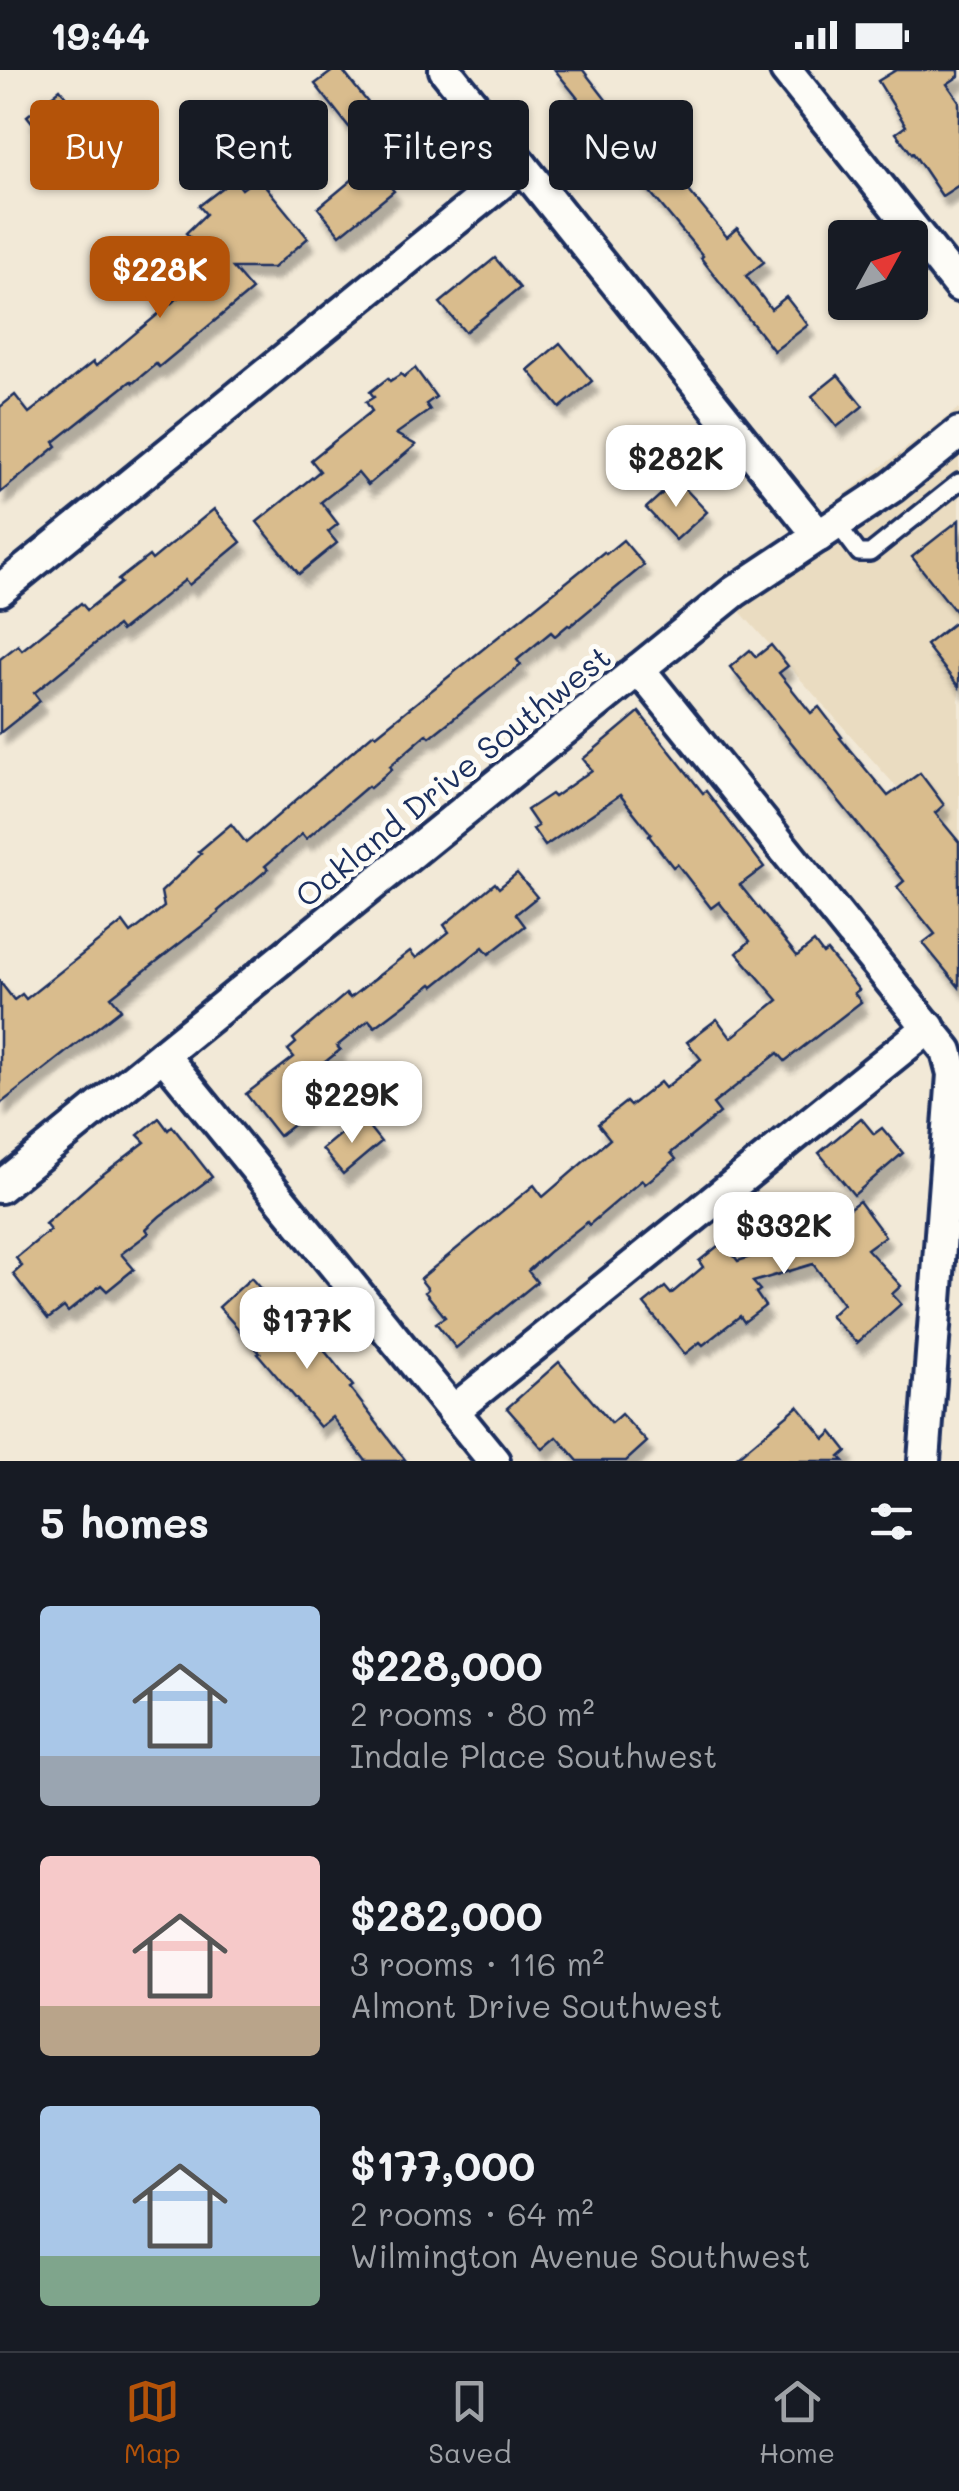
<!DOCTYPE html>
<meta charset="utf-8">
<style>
body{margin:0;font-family:Mali,sans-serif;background:#20242c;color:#f1f3f6;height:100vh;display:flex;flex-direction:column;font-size:38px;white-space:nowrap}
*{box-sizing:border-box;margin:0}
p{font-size:32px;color:#9ea1a6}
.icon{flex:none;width:55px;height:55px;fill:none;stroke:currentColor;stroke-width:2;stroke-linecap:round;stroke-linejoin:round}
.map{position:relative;height:1391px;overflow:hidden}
.details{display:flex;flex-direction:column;background:#171b24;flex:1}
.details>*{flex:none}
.guide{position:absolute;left:30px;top:30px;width:900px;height:90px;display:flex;gap:20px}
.needle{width:65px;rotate:50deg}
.buttons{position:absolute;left:828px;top:150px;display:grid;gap:20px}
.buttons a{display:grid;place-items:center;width:100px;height:100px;border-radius:10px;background:#171b24;box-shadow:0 2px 8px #0004;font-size:50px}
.price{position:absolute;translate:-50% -85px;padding:0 22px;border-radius:20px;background:#fff;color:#222;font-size:32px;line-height:65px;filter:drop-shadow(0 2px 5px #0008)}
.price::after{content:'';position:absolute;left:50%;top:60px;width:30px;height:22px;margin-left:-15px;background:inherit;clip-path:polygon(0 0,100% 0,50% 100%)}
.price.on{background:#b45309;color:#fff}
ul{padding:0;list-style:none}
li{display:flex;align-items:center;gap:30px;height:250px;padding:0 40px}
li span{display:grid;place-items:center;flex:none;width:280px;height:200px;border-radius:10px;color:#555}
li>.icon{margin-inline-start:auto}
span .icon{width:120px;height:120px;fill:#fffc;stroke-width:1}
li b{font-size:42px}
h2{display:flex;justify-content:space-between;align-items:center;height:120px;padding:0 40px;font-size:42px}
.chip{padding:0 35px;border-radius:10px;background:#171b24;box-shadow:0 2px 8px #0004;font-size:35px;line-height:90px}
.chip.on{background:#b45309;color:#fff}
.status{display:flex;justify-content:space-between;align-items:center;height:70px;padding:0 50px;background:#171b24;direction:ltr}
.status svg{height:28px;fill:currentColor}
.menu{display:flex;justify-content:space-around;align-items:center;height:140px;border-top:2px solid #363941;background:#171b24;font-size:28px;color:#9ea1a6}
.menu a{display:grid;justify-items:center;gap:5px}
.menu .on{color:#b45309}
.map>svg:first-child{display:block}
.built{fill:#eadcc1}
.building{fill:#d9bc8d;stroke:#1b2f5e;stroke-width:2.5;filter:url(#shadow)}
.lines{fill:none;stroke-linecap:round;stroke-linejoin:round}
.lane-casing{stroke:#1b2f5e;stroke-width:22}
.street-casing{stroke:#1b2f5e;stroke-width:38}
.lane{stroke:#fdfcf7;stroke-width:15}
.street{stroke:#fdfcf7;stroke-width:30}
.labels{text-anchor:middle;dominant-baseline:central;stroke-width:10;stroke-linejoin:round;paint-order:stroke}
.street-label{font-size:32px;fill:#1b2f5e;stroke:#fdfcf7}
</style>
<div class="status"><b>19:44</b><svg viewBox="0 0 49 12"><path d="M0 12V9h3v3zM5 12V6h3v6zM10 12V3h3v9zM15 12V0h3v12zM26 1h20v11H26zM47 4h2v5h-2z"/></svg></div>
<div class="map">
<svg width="959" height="1391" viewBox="0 0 959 1391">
<defs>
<filter id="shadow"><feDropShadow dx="6" dy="11" stdDeviation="2.5" flood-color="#0004"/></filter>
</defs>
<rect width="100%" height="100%" fill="#f2e9d7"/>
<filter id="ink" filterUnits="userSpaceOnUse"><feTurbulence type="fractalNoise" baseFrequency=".01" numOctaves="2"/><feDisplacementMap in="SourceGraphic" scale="20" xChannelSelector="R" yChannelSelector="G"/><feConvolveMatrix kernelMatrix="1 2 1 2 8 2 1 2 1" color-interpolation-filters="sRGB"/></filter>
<g filter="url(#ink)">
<polygon class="built" points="959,338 959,787 720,519"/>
<g class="building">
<polygon points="334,0 342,0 373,39 349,57 315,14"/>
<polygon points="555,0 583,0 617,44 622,40 727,167 737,158 764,192 746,206 771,239 786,227 808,255 774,281 701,188 703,186 598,59 601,57"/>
<polygon points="896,0 959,0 959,6 947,14 959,31 959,115 942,126 913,83 912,84 896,63 906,56 878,11"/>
<polygon points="60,19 94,62 61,89 27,46"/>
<polygon points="371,94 394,121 340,165 318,138"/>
<polygon points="258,107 308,168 273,198 233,198 252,220 159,297 156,294 133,313 131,311 54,372 57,376 0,423 0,337 15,325 29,343 93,292 96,296 216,196 186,163 206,144 199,136 234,109 242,119"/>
<polygon points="495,188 520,218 465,262 440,233"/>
<polygon points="560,273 592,311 560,338 528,300"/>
<polygon points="415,298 436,327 426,334 430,340 396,364 416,375 368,415 358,403 321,432 338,454 328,462 337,473 299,504 257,452 320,401 311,390 372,341 366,332 374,327 370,322 388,308 390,311 401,304 404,307"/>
<polygon points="838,305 863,336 837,357 812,326"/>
<polygon points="677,410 707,442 676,470 646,438"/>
<polygon points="214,439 241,472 189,515 185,510 121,561 117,556 34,623 40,631 0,663 0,589 18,575 22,580 81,533 87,540 121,513 118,510 149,486 152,490"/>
<polygon points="959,450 959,546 912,487"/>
<polygon points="623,470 644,495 570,556 568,555 555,566 551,562 517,590 521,595 430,667 427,664 390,696 392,699 370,718 368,716 306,769 302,764 265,796 268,799 218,841 219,843 111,927 121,939 0,1034 0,912 14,930 22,924 26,929 123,852 131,863 164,837 161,822 201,784 198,782 231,754 246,773 374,663 376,665 604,482 606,484"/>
<polygon points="959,549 959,617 926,575"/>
<polygon points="771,575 788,596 779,603 811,643 819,637 842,667 840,668 888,726 920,703 944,735 935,743 959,772 959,917 923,873 935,864 897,817 904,811 730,597 750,580 756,587"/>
<polygon points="639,642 703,723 706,721 764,797 740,815 797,886 814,872 823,884 827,881 859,920 854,923 861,932 785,991 778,983 713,1034 720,1043 671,1083 676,1089 645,1114 642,1110 589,1155 587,1152 549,1182 528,1201 537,1212 456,1278 436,1253 445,1247 425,1222 428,1219 420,1209 534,1115 543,1127 610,1069 598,1054 626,1032 630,1036 660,1012 665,1018 701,989 687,972 717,949 731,968 778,930 737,883 750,871 719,832 711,838 677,794 673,797 649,766 651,764 620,725 545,776 533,759 538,756 527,740 551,724 554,727 592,700 583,689"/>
<polygon points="517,803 537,827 516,844 525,856 489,884 483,877 434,916 432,914 375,957 369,950 337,976 340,980 288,1022 306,1045 279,1066 246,1024 294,987 288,980 296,973 293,969 346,924 350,928 410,881 416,888 449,862 444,855 495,813 499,818"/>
<polygon points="361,1047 381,1072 343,1104 322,1079"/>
<polygon points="159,1048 168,1060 172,1056 212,1107 160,1146 146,1159 149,1163 121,1184 134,1199 107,1221 101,1215 68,1242 64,1237 48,1249 13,1204 22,1196 16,1188 50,1160 45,1154 94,1111 145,1072 138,1065"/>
<polygon points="861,1048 874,1064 882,1058 903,1083 854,1125 819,1083"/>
<polygon points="803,1122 812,1166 859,1131 885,1166 867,1179 901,1216 892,1224 901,1234 857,1273 830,1246 843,1234 813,1194 753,1212 760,1220 756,1223 765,1236 744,1252 740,1246 703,1275 700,1272 685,1284 644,1234 665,1217 671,1224 703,1197 699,1191 723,1172 738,1191 784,1176 775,1128"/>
<polygon points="251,1208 305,1269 311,1264 353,1316 350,1318 406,1391 366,1391 332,1347 320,1357 258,1284 260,1283 219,1237"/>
<polygon points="559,1292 611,1353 621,1344 647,1372 626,1391 578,1391 557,1367 543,1379 507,1338"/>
<polygon points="798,1336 825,1369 832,1362 847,1381 840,1387 844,1391 732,1391"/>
</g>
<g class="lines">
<defs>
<polyline id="lane" points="837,454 859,483 870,483 959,412"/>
<g id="street">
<polyline points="445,0 819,466"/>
<polyline points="786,0 959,216"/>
<polyline points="0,520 522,96"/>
<polyline points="639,599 947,981 953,1004 924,1391"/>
<polyline points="163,985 494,1391"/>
<polyline points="0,1117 734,522 892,417 959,363"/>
<polyline points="453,1341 929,957"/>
</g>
</defs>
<use href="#lane" class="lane-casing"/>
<use href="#street" class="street-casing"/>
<use href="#lane" class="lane"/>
<use href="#street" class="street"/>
</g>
</g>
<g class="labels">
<g class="street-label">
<text transform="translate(452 705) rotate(-39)">Oakland Drive Southwest</text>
</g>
</g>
</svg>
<div class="buttons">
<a><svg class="needle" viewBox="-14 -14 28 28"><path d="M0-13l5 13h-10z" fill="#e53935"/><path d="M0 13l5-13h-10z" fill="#9ea1a6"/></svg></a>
</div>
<b class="price on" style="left:160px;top:251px">$228K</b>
<b class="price" style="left:676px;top:440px">$282K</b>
<b class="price" style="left:352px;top:1076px">$229K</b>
<b class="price" style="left:784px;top:1207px">$332K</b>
<b class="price" style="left:307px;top:1302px">$177K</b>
<div class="guide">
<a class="chip on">Buy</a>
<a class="chip">Rent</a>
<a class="chip">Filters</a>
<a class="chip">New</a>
</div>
</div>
<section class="details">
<h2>5 homes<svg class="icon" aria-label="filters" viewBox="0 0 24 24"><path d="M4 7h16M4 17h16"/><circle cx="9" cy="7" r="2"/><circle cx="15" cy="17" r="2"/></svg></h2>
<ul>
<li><span style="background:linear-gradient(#a9c7e8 75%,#9aa5b1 0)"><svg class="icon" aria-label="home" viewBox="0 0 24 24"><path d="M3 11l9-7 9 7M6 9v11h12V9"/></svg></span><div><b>$228,000</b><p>2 rooms · 80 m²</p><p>Indale Place Southwest</p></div></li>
<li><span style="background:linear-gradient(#f6c9c9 75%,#b9a48a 0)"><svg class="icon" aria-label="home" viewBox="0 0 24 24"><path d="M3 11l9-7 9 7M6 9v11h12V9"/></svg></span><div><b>$282,000</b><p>3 rooms · 116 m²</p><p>Almont Drive Southwest</p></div></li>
<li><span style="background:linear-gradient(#a9c7e8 75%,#7fa58c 0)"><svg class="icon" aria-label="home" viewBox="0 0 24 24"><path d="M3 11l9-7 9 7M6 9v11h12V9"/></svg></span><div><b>$177,000</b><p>2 rooms · 64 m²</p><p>Wilmington Avenue Southwest</p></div></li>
</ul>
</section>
<nav class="menu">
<a class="on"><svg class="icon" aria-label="map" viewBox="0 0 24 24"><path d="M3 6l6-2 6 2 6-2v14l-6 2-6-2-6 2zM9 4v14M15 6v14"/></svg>Map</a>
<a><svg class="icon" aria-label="saved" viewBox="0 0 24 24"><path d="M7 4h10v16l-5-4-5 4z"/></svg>Saved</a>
<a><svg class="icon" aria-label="home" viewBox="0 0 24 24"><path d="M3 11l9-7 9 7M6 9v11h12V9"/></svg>Home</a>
</nav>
